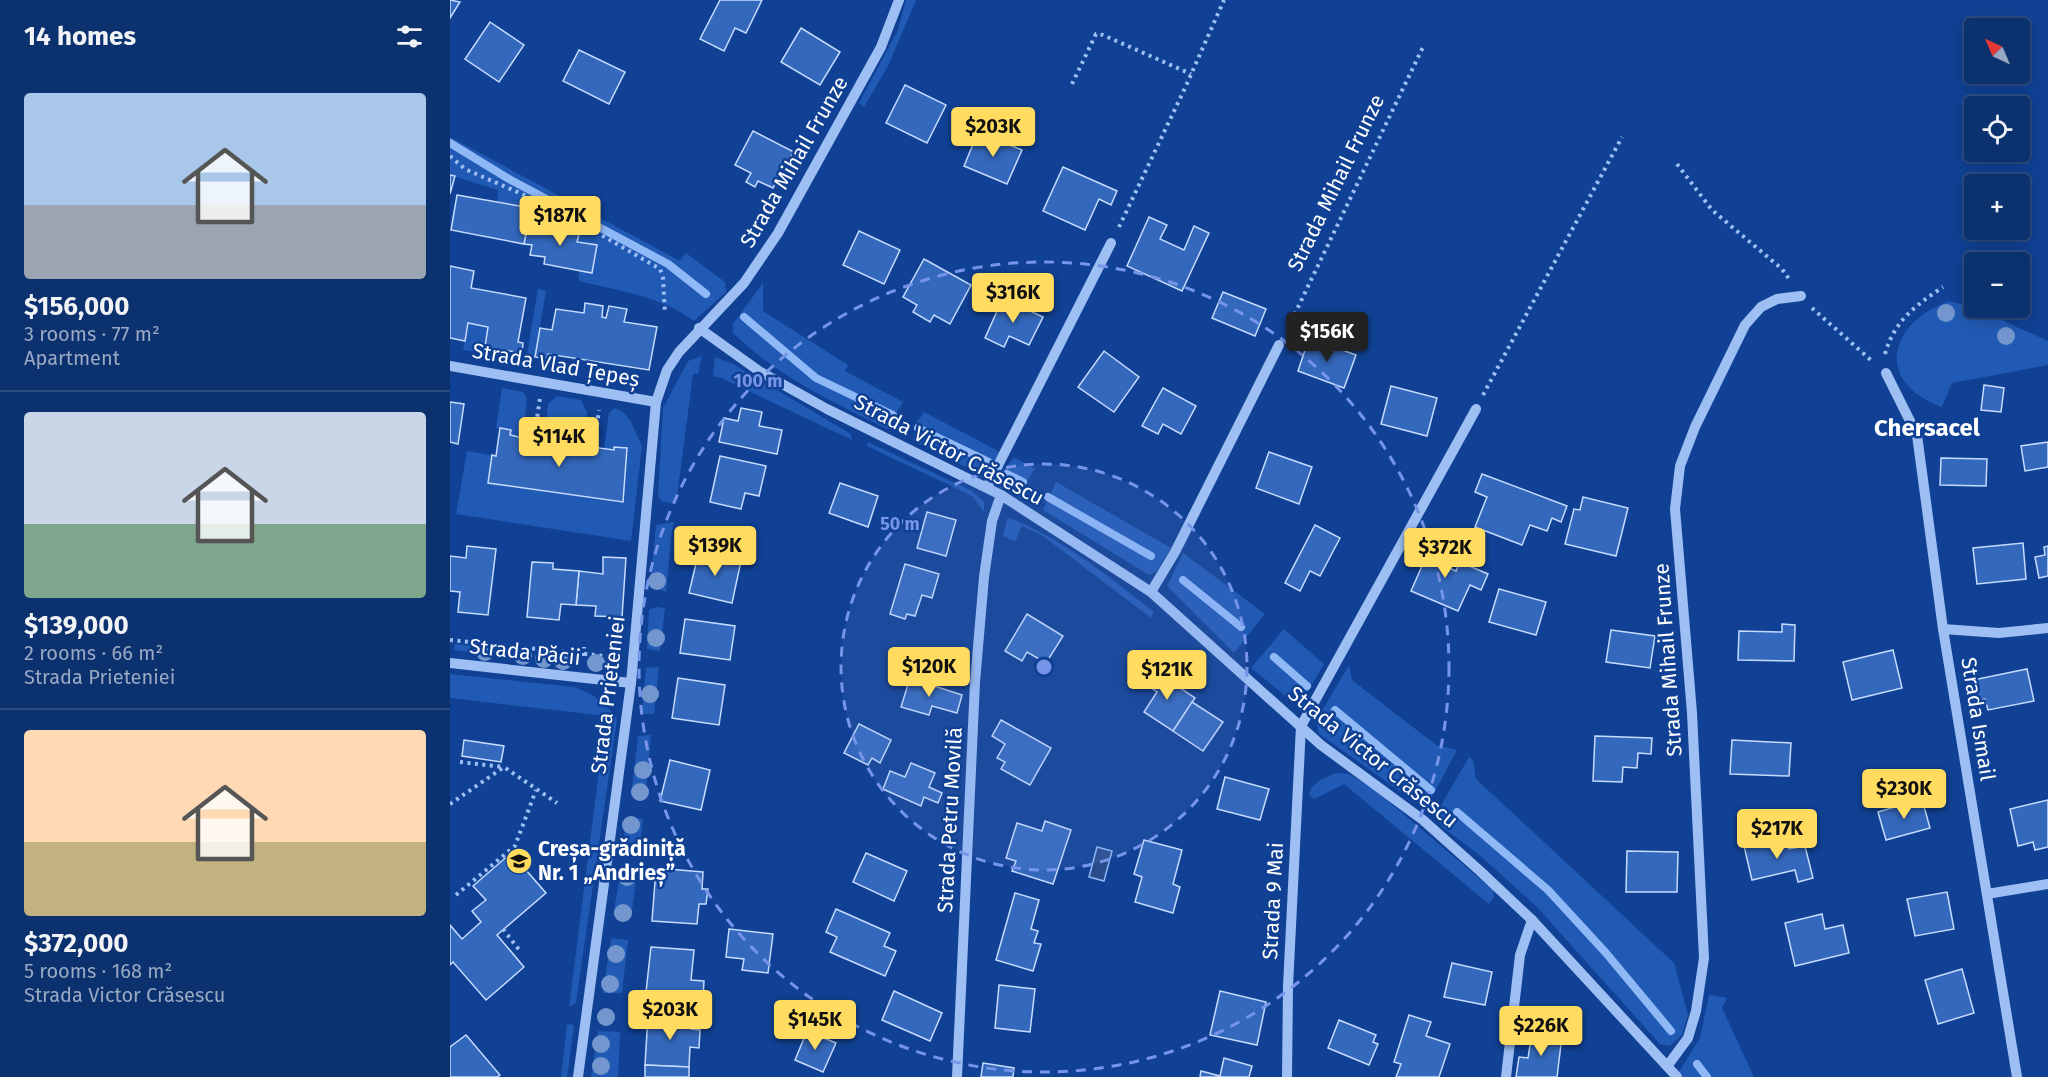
<!DOCTYPE html>
<meta charset="utf-8">
<style>
body{margin:0;font-family:"Fira Sans",sans-serif;background:#1a3d77;color:#f1f3f6;height:100vh;display:flex;flex-direction:column;font-size:22px;white-space:nowrap}
*{box-sizing:border-box;margin:0}
p{font-size:20px;color:#9aa9c3}
.icon{flex:none;width:33px;height:33px;fill:none;stroke:currentColor;stroke-width:2;stroke-linecap:round;stroke-linejoin:round}
.map{position:relative;flex:1;overflow:hidden}
.drawer{display:flex;flex-direction:column;background:#0c316f;width:450px}
.drawer>*{flex:none}
.needle{width:39px;rotate:316deg}
.controls{position:absolute;left:1514px;top:18px;display:grid;gap:12px}
.controls a{display:grid;place-items:center;width:66px;height:66px;border-radius:6px;background:#0c316f;box-shadow:0 3px 15px #0003,0 0 0 2px #2c4c82;font-size:30px}
.price{position:absolute;translate:-50% -51px;padding:0 14px;border-radius:6px;background:#ffdb60;color:#111;font-size:20px;line-height:39px;filter:drop-shadow(0 2px 3px #0008)}
.price::after{content:'';position:absolute;left:50%;top:36px;width:18px;height:14px;margin-left:-9px;background:inherit;clip-path:polygon(0 0,100% 0,50% 100%)}
.price.active{background:#222;color:#fff}
ul{padding:0;list-style:none}
li{display:grid;align-content:center;gap:12px;height:318px;padding:0 24px}
li+li{border-top:2px solid #2c4c82}
li span{display:grid;place-items:center;height:186px;border-radius:6px;color:#555}
li>.icon{margin-inline-start:auto}
span .icon{width:108px;height:108px;fill:#fffc;stroke-width:1}
li b{font-size:26px}
h2{display:flex;justify-content:space-between;align-items:center;height:72px;padding:0 24px;font-size:26px}
main{display:flex;flex:1;min-height:0}
.map>svg:first-child{display:block}
.green{fill:#215ab4}
.water{fill:#294d8c;stroke:#8fb8f7;stroke-width:1.5}
.lines{fill:none;stroke-linecap:round;stroke-linejoin:round}
.stream{stroke:#8fb8f7;stroke-width:8}
.building{fill:#3468bc;stroke:#c5dbfe;stroke-width:1.5}
.path{stroke:#9dbff4;stroke-width:4;stroke-dasharray:3 4.5;stroke-linecap:butt}
.minor{stroke:#9dbff4;stroke-width:10}
.tree{fill:#7496ce}
.ring{fill:none;stroke:#7795e8;stroke-width:3;stroke-dasharray:10 8}
.labels{text-anchor:middle;dominant-baseline:central;stroke-width:5;stroke-linejoin:round;paint-order:stroke}
.street-label{font-size:21px;fill:#fff;stroke:#104194}
.poi-label{font-size:21px;font-weight:bold;fill:#fff;stroke:#104194;text-anchor:start}
.quarter-label{font-size:24px;font-weight:bold;fill:#fff;stroke:#104194}
.centre{fill:#7795e8;stroke:#104194;stroke-width:3}
.ring-label{font-size:18px;text-anchor:middle;font-weight:bold;fill:#7795e8;stroke:#104194;stroke-width:5;stroke-linejoin:round;paint-order:stroke}
</style>
<main>
<section class="drawer">
<h2>14 homes<svg class="icon" aria-label="filters" viewBox="0 0 24 24"><path d="M4 7h16M4 17h16"/><circle cx="9" cy="7" r="2"/><circle cx="15" cy="17" r="2"/></svg></h2>
<ul>
<li><span style="background:linear-gradient(#a9c7e8 60%,#9aa5b1 0)"><svg class="icon" aria-label="home" viewBox="0 0 24 24"><path d="M3 11l9-7 9 7M6 9v11h12V9"/></svg></span><div><b>$156,000</b><p>3 rooms · 77 m²</p><p>Apartment</p></div></li>
<li><span style="background:linear-gradient(#c9d6e8 60%,#7fa58c 0)"><svg class="icon" aria-label="home" viewBox="0 0 24 24"><path d="M3 11l9-7 9 7M6 9v11h12V9"/></svg></span><div><b>$139,000</b><p>2 rooms · 66 m²</p><p>Strada Prieteniei</p></div></li>
<li><span style="background:linear-gradient(#ffd9b3 60%,#c2b280 0)"><svg class="icon" aria-label="home" viewBox="0 0 24 24"><path d="M3 11l9-7 9 7M6 9v11h12V9"/></svg></span><div><b>$372,000</b><p>5 rooms · 168 m²</p><p>Strada Victor Crăsescu</p></div></li>
</ul>
</section>
<div class="map">
<svg width="1598" height="1077" viewBox="0 0 1598 1077">
<rect width="100%" height="100%" fill="#104194"/>
<g class="green">
<polygon points="456,0 466,0 438,66 414,107 409,103 448,30"/>
<path d="M0 137 230 261 236 253 275 282 276 292 244 321C212 297 171 291 133 282L129 280V270L146 246 127 242 129 230 79 221 81 208 47 202 48 190 0 175Z"/>
<path d="M313 283V311L398 365 395 371 453 402 437 429C382 401 328 377 283 333V324Z"/>
<polygon points="88,289 96,291 84,361 76,360"/>
<path d="M1499 301 1525 308 1598 341V365L1502 383 1492 407C1423 382 1439 323 1499 301Z"/>
<polygon points="18,323 38,327 34,353 13,350"/>
<polygon points="252,356 248,374 243,374 226,504 211,501 208,495 213,408 238,361"/>
<polygon points="265,357 283,364 401,434 402,440 271,378 263,376"/>
<polygon points="52,388 73,392 77,399 73,438 60,435 60,430 46,428"/>
<polygon points="107,396 131,400 137,413 132,446 94,440 98,404"/>
<polygon points="165,408 172,411 180,420 192,446 181,541 6,514 17,451 42,455 38,483 173,502 177,449 165,447 164,450 154,449 159,413"/>
<polygon points="474,412 550,452 540,467 530,474 463,441 467,422"/>
<polygon points="418,442 522,491 534,502 534,512 522,496 417,446"/>
<path d="M564 457 585 469 568 494 552 485C550 475 557 465 564 457Z"/>
<polygon points="606,482 721,548 706,572 699,575 593,510"/>
<path d="M560 518C614 540 658 576 704 612L701 618 593 536 572 526 565 542 553 536 557 520Z"/>
<polygon points="224,522 222,531 216,592 200,586 206,525"/>
<polygon points="733,553 815,614 784,653 717,586"/>
<polygon points="206,607 215,608 210,651 197,649 199,610"/>
<polygon points="834,629 874,664 853,700 838,698 801,668"/>
<polygon points="5,644 54,650 53,657 4,650"/>
<polygon points="899,665 902,680 986,745 1007,750 982,797 967,803 869,734 866,721"/>
<polygon points="209,667 204,714 192,714 196,668"/>
<path d="M0 674 124 687C142 693 156 703 167 719L126 1003 119 1007 156 716 0 698Z"/>
<polygon points="201,735 195,799 181,796 188,736"/>
<polygon points="1019,757 1023,760 1026,779 1224,963 1238,1015 1232,1035 1220,1046 1210,1044 1087,907 1027,853 992,827 986,814"/>
<polygon points="886,773 899,774 924,789 1043,890 1044,897 1039,904 894,784 864,799 859,794 862,787 870,780"/>
<polygon points="177,817 193,819 190,844 173,842"/>
<polygon points="172,864 188,866 181,918 163,916"/>
<polygon points="161,938 178,940 172,993 153,993"/>
<polygon points="1259,995 1277,998 1272,1008 1304,1077 1233,1077 1229,1072 1250,1038"/>
<polygon points="117,1024 124,1025 117,1077 111,1077"/>
<polygon points="148,1031 170,1032 168,1077 141,1077"/>
</g>
<polygon class="water" points="647,847 662,851 654,881 639,877"/>
<g class="lines">
<g class="stream">
<polyline points="0,143 59,179 218,264 256,294"/>
<polyline points="294,317 366,378 443,415"/>
<polyline points="468,428 539,462"/>
<polyline points="557,474 573,482"/>
<polyline points="598,497 701,556"/>
<polyline points="733,580 791,627"/>
<polyline points="824,657 857,686"/>
<polyline points="885,710 981,790"/>
<polyline points="1007,812 1098,890 1156,953 1221,1031"/>
<polyline points="1247,1064 1257,1077"/>
</g>
</g>
<g class="building">
<polygon points="0,0 10,2 0,18"/>
<polygon points="270,0 312,0 296,33 285,28 274,51 250,39"/>
<polygon points="40,22 74,45 49,82 15,59"/>
<polygon points="351,28 390,52 370,85 331,62"/>
<polygon points="129,50 175,72 159,104 113,81"/>
<polygon points="455,85 496,105 477,143 436,123"/>
<polygon points="303,131 344,152 341,157 346,160 336,181 329,177 323,188 308,181 305,187 296,182 301,173 285,165"/>
<polygon points="528,132 572,150 557,184 514,166"/>
<polygon points="613,167 667,191 661,205 649,199 635,230 593,211"/>
<polygon points="0,175 5,176 0,194"/>
<polygon points="7,195 81,208 74,244 1,230"/>
<polygon points="699,217 717,225 710,239 734,250 744,226 759,233 732,291 677,266"/>
<polygon points="79,221 130,230 127,242 147,245 142,273 94,264 95,257 80,255 82,245 74,244"/>
<polygon points="409,231 450,250 434,284 393,265"/>
<polygon points="474,259 521,285 500,324 484,315 480,322 463,312 467,305 453,297"/>
<polygon points="0,266 24,271 21,288 76,298 68,342 73,343 72,353 35,347 38,327 18,323 15,341 0,338"/>
<polygon points="773,292 816,309 805,336 762,318"/>
<polygon points="553,298 593,317 579,345 559,336 554,347 535,338"/>
<polygon points="135,303 153,306 152,317 156,318 159,306 177,309 174,322 207,327 199,370 98,354 97,359 85,357 90,328 102,330 106,309 134,313"/>
<polygon points="859,338 906,355 894,388 848,371"/>
<polygon points="654,351 689,377 664,412 628,387"/>
<polygon points="1534,385 1554,388 1551,412 1531,410"/>
<polygon points="941,386 987,398 977,436 931,424"/>
<polygon points="713,388 746,406 731,434 713,424 708,434 692,426"/>
<polygon points="0,402 14,404 8,444 0,442"/>
<polygon points="291,408 312,412 309,426 332,430 327,454 269,442 274,418 288,421"/>
<polygon points="50,428 61,430 60,435 73,438 164,450 164,447 177,448 173,502 38,483 42,455 46,456"/>
<polygon points="1598,442 1598,467 1575,471 1571,446"/>
<polygon points="819,452 862,467 849,504 806,488"/>
<polygon points="270,456 316,466 309,496 295,493 291,509 260,502"/>
<polygon points="1491,458 1537,459 1536,486 1490,485"/>
<polygon points="1032,474 1117,506 1111,522 1102,518 1097,531 1080,525 1072,545 1025,527 1037,497 1025,492"/>
<polygon points="390,483 428,496 418,527 379,513"/>
<polygon points="1133,497 1178,508 1166,556 1115,544 1124,509 1130,510"/>
<polygon points="477,512 506,520 496,556 467,548"/>
<polygon points="865,525 890,538 870,576 860,571 850,591 835,583"/>
<polygon points="971,541 990,549 985,562 1006,571 1010,562 1038,574 1031,590 1020,585 1008,611 961,591 975,559 965,555"/>
<polygon points="1573,543 1576,579 1527,584 1523,548"/>
<polygon points="17,546 46,549 38,615 8,612 10,592 0,591 0,556 16,558"/>
<polygon points="1598,546 1598,576 1589,578 1585,557 1595,555 1594,547"/>
<polygon points="249,551 291,561 282,603 239,593"/>
<polygon points="153,557 176,558 172,617 145,616 146,606 126,605 129,571 153,574"/>
<polygon points="82,562 103,563 103,569 129,571 126,605 111,604 109,620 77,617"/>
<polygon points="455,564 489,574 482,598 472,595 465,616 457,614 455,619 440,614"/>
<polygon points="1049,589 1096,602 1086,635 1039,622"/>
<polygon points="577,614 613,636 596,663 577,652 572,661 555,651"/>
<polygon points="235,619 285,626 280,660 230,653"/>
<polygon points="1332,624 1345,625 1344,661 1288,660 1289,631 1332,632"/>
<polygon points="1161,630 1205,636 1200,668 1156,662"/>
<polygon points="1443,650 1452,688 1402,700 1393,662"/>
<polygon points="1577,669 1584,701 1538,710 1535,699 1523,701 1518,681"/>
<polygon points="703,670 745,698 723,731 694,712 707,692 694,683"/>
<polygon points="228,678 275,685 269,725 222,718"/>
<polygon points="460,678 512,695 507,713 482,706 479,715 451,707"/>
<polygon points="742,702 773,722 753,751 723,731"/>
<polygon points="551,720 601,748 580,785 551,769 555,762 547,758 555,744 542,736"/>
<polygon points="409,724 441,740 430,763 422,758 418,765 394,753"/>
<polygon points="1145,736 1202,738 1201,754 1188,753 1187,768 1173,767 1172,782 1143,781"/>
<polygon points="14,740 54,746 51,762 12,756"/>
<polygon points="1282,740 1341,743 1339,776 1280,774"/>
<polygon points="220,760 260,770 251,810 210,801"/>
<polygon points="461,763 485,773 479,787 492,793 488,803 474,797 471,806 433,789 440,771 455,777"/>
<polygon points="775,777 819,789 810,820 767,809"/>
<polygon points="1472,799 1480,828 1436,840 1428,812"/>
<polygon points="1598,800 1598,847 1585,850 1583,842 1568,846 1560,809"/>
<polygon points="595,821 621,830 603,884 562,871 566,861 556,858 567,823 592,831"/>
<polygon points="1336,836 1339,849 1355,846 1363,878 1348,882 1345,870 1302,880 1294,846"/>
<polygon points="694,840 732,850 723,884 730,887 723,913 685,902 692,877 684,874"/>
<polygon points="1177,851 1228,852 1227,892 1176,892"/>
<polygon points="61,853 96,893 47,935 74,967 36,1000 3,962 0,965 0,925 12,939 31,922 22,911 36,900 23,886"/>
<polygon points="416,853 457,871 444,901 403,882"/>
<polygon points="206,868 253,872 252,889 258,889 256,904 249,904 247,924 202,921"/>
<polygon points="1497,892 1504,929 1465,936 1457,899"/>
<polygon points="565,893 589,900 581,929 588,931 584,943 591,944 583,971 546,960"/>
<polygon points="386,909 440,933 434,946 446,951 435,976 380,952 387,937 376,932"/>
<polygon points="1372,914 1375,929 1393,925 1399,953 1345,966 1335,923"/>
<polygon points="279,929 323,934 318,973 292,970 294,959 276,957"/>
<polygon points="201,947 244,950 241,980 254,981 253,997 196,992"/>
<polygon points="1002,963 1042,972 1035,1005 994,997"/>
<polygon points="1512,969 1524,1013 1488,1024 1475,980"/>
<polygon points="549,985 585,989 580,1032 545,1028"/>
<polygon points="444,991 492,1013 480,1041 432,1020"/>
<polygon points="770,991 816,1002 807,1045 760,1035"/>
<polygon points="198,1015 241,1018 241,1029 250,1030 249,1048 240,1047 239,1067 195,1065"/>
<polygon points="959,1015 981,1022 976,1036 1000,1044 989,1077 946,1077 951,1064 944,1062"/>
<polygon points="889,1020 926,1035 923,1042 928,1044 919,1065 878,1048"/>
<polygon points="357,1031 386,1043 373,1072 345,1060"/>
<polygon points="1082,1032 1112,1036 1107,1077 1066,1077 1069,1057 1078,1058"/>
<polygon points="16,1035 50,1075 47,1077 0,1077 0,1047"/>
<polygon points="774,1058 802,1066 799,1077 750,1077 751,1071 770,1076"/>
<polygon points="533,1063 564,1068 563,1077 531,1077"/>
<polygon points="195,1065 239,1067 239,1077 195,1077"/>
</g>
<g class="lines">
<g class="path">
<polyline points="622,84 646,34 653,35 741,74"/>
<polyline points="0,156 15,169 106,209 210,269 213,278 215,314"/>
<polyline points="1227,164 1262,210 1332,269 1339,279"/>
<polyline points="669,227 735,88 774,0"/>
<polyline points="1362,308 1422,361"/>
<polyline points="838,328 973,47"/>
<path d="M1435 354C1444 321 1466 305 1493 287"/>
<polyline points="1033,395 1172,137"/>
<polyline points="84,439 90,398"/>
<polyline points="144,448 149,410"/>
<polyline points="0,640 165,657"/>
<polyline points="134,656 134,647"/>
<polyline points="10,762 53,767"/>
<polyline points="0,804 54,767 107,803"/>
<polyline points="6,895 65,846 86,790"/>
<polyline points="53,929 70,951"/>
</g>
<g class="minor">
<polyline points="249,328 309,371 377,409 551,495 701,592 871,745 973,820 1030,871 1082,920 1227,1077"/>
<polyline points="0,366 206,402"/>
<polyline points="1436,373 1467,435 1493,629 1567,1077"/>
<polyline points="537,487 661,243"/>
<polyline points="701,592 725,552 829,345"/>
<polyline points="1493,629 1549,633 1598,628"/>
<polyline points="0,663 181,683"/>
<polyline points="1537,894 1598,884"/>
<polyline points="1218,1065 1238,1038 1246,1011 1254,958 1242,713 1225,509 1230,466 1245,427 1295,325 1311,307 1327,299 1351,296"/>
<polyline points="128,1077 181,683 206,402 217,370 229,352 294,283 328,233 431,47 449,0"/>
<polyline points="507,1077 525,682 534,577 542,521 551,495"/>
<polyline points="837,1077 838,986 851,726 1026,409"/>
<polyline points="1056,1077 1070,955 1082,920"/>
</g>
</g>
<g class="tree">
<circle cx="1496" cy="313" r="9"/>
<circle cx="1556" cy="336" r="9"/>
<circle cx="207" cy="581" r="9"/>
<circle cx="206" cy="638" r="9"/>
<circle cx="35" cy="652" r="9"/>
<circle cx="73" cy="656" r="9"/>
<circle cx="94" cy="659" r="9"/>
<circle cx="113" cy="661" r="9"/>
<circle cx="146" cy="663" r="9"/>
<circle cx="200" cy="694" r="9"/>
<circle cx="193" cy="770" r="9"/>
<circle cx="190" cy="792" r="9"/>
<circle cx="181" cy="825" r="9"/>
<circle cx="177" cy="877" r="9"/>
<circle cx="173" cy="913" r="9"/>
<circle cx="166" cy="954" r="9"/>
<circle cx="160" cy="984" r="9"/>
<circle cx="156" cy="1017" r="9"/>
<circle cx="151" cy="1044" r="9"/>
<circle cx="151" cy="1066" r="9"/>
</g>
<circle cx="594" cy="667" r="203" fill="#7795e8" fill-opacity=".12"/>
<g class="ring">
<circle cx="594" cy="667" r="203"/>
<circle cx="594" cy="667" r="405"/>
</g>
<defs>
<symbol id="school-disc" viewBox="-11 -11 22 22"><circle r="9.5" fill="#ffdb60" stroke="#104194"/><path d="M0-5L7-2L0 1L-7-2ZM-4 1L0 2.5L4 1V4Q0 6-4 4Z" fill="#111"/></symbol>
</defs>
<g fill-rule="evenodd">
<use href="#school-disc" x="54" y="846" width="30" height="30"/>
</g>
<g class="labels">
<g class="street-label">
<text transform="translate(344 162) rotate(-60)">Strada Mihail Frunze</text>
<text transform="translate(886 183) rotate(-64)">Strada Mihail Frunze</text>
<text transform="translate(106 365) rotate(10)">Strada Vlad Țepeș</text>
<text transform="translate(499 450) rotate(28)">Strada Victor Crăsescu</text>
<text transform="translate(75 652) rotate(6)">Strada Păcii</text>
<text transform="translate(1218 660) rotate(-94)">Strada Mihail Frunze</text>
<text transform="translate(158 695) rotate(-83)">Strada Prieteniei</text>
<text transform="translate(1528 719) rotate(81)">Strada Ismail</text>
<text transform="translate(923 757) rotate(39)">Strada Victor Crăsescu</text>
<text transform="translate(500 820) rotate(-87)">Strada Petru Movilă</text>
<text transform="translate(823 901) rotate(-87)">Strada 9 Mai</text>
</g>
<g class="poi-label">
<text x="88" y="849">Creșa-grădiniță<tspan x="88" dy="24">Nr. 1 „Andrieș”</tspan></text>
</g>
<g class="quarter-label">
<text x="1477" y="428">Chersacel</text>
</g>
</g>
<circle cx="594" cy="667" r="9" class="centre"/>
<g class="ring-label">
<text x="308" y="387">100 m</text>
<text x="450" y="530">50 m</text>
</g>
</svg>
<div class="controls">
<a><svg class="needle" viewBox="-14 -14 28 28"><path d="M0-13l5 13h-10z" fill="#e53935"/><path d="M0 13l5-13h-10z" fill="#9aa9c3"/></svg></a>
<a><svg class="icon" aria-label="locate" viewBox="0 0 24 24"><circle cx="12" cy="12" r="6"/><path d="M12 2v4M12 18v4M2 12h4M18 12h4"/></svg></a>
<a>+</a>
<a>−</a>
</div>
<b class="price" style="left:543px;top:158px">$203K</b>
<b class="price" style="left:110px;top:247px">$187K</b>
<b class="price" style="left:563px;top:324px">$316K</b>
<b class="price active" style="left:877px;top:363px">$156K</b>
<b class="price" style="left:109px;top:468px">$114K</b>
<b class="price" style="left:265px;top:577px">$139K</b>
<b class="price" style="left:995px;top:579px">$372K</b>
<b class="price" style="left:479px;top:698px">$120K</b>
<b class="price" style="left:717px;top:701px">$121K</b>
<b class="price" style="left:1454px;top:820px">$230K</b>
<b class="price" style="left:1327px;top:860px">$217K</b>
<b class="price" style="left:220px;top:1041px">$203K</b>
<b class="price" style="left:365px;top:1051px">$145K</b>
<b class="price" style="left:1091px;top:1057px">$226K</b>
</div>
</main>
